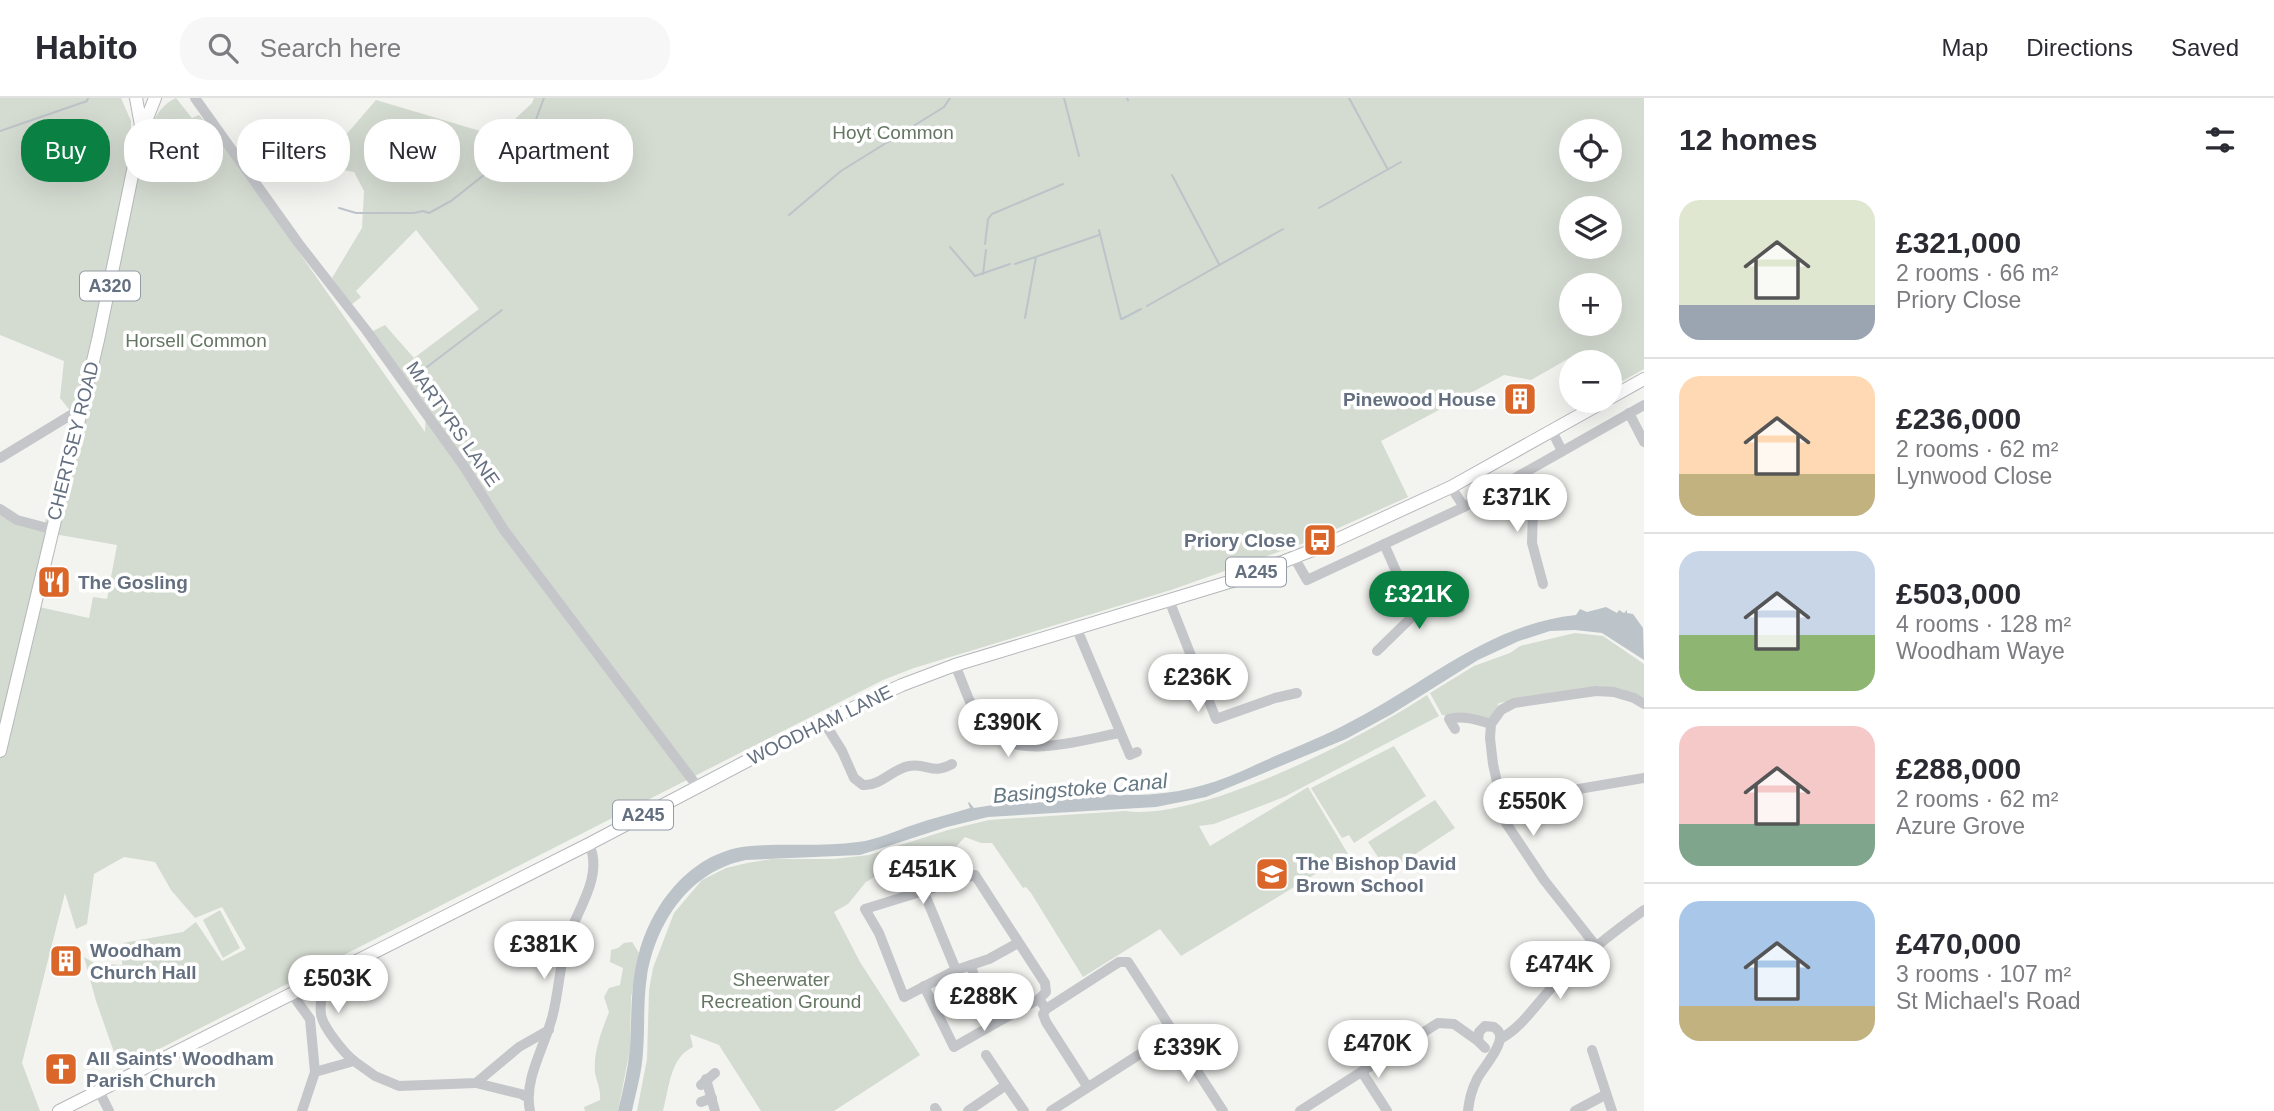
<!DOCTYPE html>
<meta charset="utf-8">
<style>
body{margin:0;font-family:Helvetica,sans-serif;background:#f7f7f7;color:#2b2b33;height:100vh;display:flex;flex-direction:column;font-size:26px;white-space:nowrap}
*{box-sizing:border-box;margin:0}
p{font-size:23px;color:#7c7c81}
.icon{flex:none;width:38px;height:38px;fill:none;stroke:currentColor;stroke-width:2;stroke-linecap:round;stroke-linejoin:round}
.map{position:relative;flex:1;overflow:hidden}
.sheet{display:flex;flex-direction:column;background:#fff;width:630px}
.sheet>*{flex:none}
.hud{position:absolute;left:21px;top:21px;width:665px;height:63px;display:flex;gap:14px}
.fabs{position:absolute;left:1559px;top:21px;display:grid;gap:14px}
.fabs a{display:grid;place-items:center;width:63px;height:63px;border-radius:50%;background:#fff;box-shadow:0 7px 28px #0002;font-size:35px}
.price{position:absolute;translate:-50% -60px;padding:0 16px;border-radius:24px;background:#fff;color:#222;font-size:23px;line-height:46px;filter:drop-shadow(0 2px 4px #0008)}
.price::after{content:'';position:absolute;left:50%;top:42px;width:21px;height:16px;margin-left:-10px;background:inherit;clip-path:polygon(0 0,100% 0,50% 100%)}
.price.active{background:#0b8043;color:#fff}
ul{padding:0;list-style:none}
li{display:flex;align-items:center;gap:21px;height:175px;padding:0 35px}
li+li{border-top:2px solid #e1e1e2}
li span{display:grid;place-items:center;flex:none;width:196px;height:140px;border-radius:21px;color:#555}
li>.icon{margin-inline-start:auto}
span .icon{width:84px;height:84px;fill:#fffc;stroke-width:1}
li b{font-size:30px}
h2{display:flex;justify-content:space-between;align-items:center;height:84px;padding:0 35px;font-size:30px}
.tag{padding:0 24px;border-radius:28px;background:#fff;box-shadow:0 7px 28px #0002;font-size:24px;line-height:63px}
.tag.active{background:#0b8043;color:#fff}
header{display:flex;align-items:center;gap:42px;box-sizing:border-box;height:98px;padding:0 35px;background:#fff;border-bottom:2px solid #e1e1e2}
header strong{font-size:33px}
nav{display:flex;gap:38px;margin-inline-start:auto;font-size:24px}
.search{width:490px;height:63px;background:#f7f7f7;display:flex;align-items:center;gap:18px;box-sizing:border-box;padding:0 24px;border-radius:28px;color:#7c7c81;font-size:26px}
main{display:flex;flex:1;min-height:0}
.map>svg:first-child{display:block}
.green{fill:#d4dbd1;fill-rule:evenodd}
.water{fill:#bcc4c9}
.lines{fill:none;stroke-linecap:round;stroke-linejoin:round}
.stream{stroke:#bcc4c9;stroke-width:2}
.major-casing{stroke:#b5b7bb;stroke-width:14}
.minor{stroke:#c4c6ca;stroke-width:10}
.major{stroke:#fff;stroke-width:12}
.labels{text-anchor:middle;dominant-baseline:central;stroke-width:7;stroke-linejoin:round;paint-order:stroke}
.shield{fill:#fff;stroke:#929ba6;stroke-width:2}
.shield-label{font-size:18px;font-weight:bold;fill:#647080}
.park-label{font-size:19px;fill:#657763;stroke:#fff}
.poi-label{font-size:19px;font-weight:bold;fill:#647080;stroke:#fff;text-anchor:start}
.street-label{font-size:19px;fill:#647080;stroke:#fff}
.water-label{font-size:21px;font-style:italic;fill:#657884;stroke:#fff}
</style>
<header>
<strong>Habito</strong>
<div class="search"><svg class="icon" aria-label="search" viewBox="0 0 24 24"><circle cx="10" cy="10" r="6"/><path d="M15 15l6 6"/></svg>Search here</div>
<nav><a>Map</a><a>Directions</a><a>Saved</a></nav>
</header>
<main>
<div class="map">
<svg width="1644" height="1013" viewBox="0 0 1644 1013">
<rect width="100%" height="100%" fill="#f3f4f0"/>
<g class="green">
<path d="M0 0H121L131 23V36L146 38C153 23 160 7 176 0L192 20 199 17 216 36 425 334 426 309 371 234 385 227 414 260 479 211 416 132 356 193 361 199 351 207 332 180 362 130 364 93 354 74 319 68 376 2 497 38 532 5 534 0H1644V271L1610 290V264H1581L1580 254 1531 282 1504 277 1381 343 1408 399 1307 444 1171 492 914 570 883 582 120 971 96 903 84 859 94 865 122 867 123 845 183 834 196 824 222 863 246 851 222 809 195 820 171 792 155 764 124 759 94 776 87 826 76 831 65 795 22 965 40 1013H0V417L18 427 43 433 72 315 60 300 64 263 0 237ZM1572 33H1610V72H1572ZM1572 110H1610V149H1572ZM1572 187H1610V226H1572ZM54 436 117 447 107 501 93 499 89 520 39 509Z"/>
<polygon points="1575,535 1603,538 1644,566 1644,602 1622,591 1597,588 1499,605 1490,621 1442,617 1430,595 1474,568 1510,555 1520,548"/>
<path d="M1427 597 1439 618 1284 699 1214 726 1199 728 1210 748 1308 689 1348 756 1181 858 1160 831 1083 879 1031 795 1026 789 1023 790 992 745H981L965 739 954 751 881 775 866 784 848 806 834 814 860 864 920 957 834 1013H761L719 947 690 936 693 949C670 959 669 991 663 1013H637L647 961 649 892 653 870 674 815 702 782 726 770 747 765 772 761H834L869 757 948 732 989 722 1125 713C1200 724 1364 639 1427 597Z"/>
<polygon points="1394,648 1426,698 1354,745 1349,737 1342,740 1311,690"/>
<polygon points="1435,702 1455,730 1388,774 1368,744"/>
<polygon points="220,812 240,850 223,860 203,822"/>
<path d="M632 844 639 855 631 900 630 951 618 1013H585L584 1009 600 1002C601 991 597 985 595 975 593 954 602 932 609 914L604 899 609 890 620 887 623 870 610 864 611 852 618 850 624 845Z"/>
</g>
<path class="water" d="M1606 509 1617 515 1619 512 1624 515 1627 512V515L1633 516 1643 530 1644 562 1602 535 1575 532 1550 533 1519 543 1478 562 1392 616 1346 641 1206 699 1156 709 988 719 947 729 860 757 746 762C690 773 656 824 647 878 643 904 645 929 643 954 642 974 636 994 632 1013H618C623 992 628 971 630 950 632 918 630 886 639 855 653 803 694 752 751 748 787 745 822 749 858 744 877 742 895 733 913 727 932 720 951 716 970 710L968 705 969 704 974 710C1014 703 1055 699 1096 697 1115 696 1135 698 1154 696 1186 694 1222 683 1251 669 1284 653 1320 641 1352 623 1426 585 1489 526 1576 517L1580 511 1587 514Z"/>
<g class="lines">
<g class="stream">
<polyline points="1064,0 1079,58"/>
<polyline points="1127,0 1128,2"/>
<polyline points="1349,0 1387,70"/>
<polyline points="535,24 544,0"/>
<polyline points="0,33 87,3 88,0"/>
<polyline points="1172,77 1219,166"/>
<polyline points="339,110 356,115 414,115 423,113 429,115 451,103 494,69"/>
<polyline points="1319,110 1401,64"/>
<polyline points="789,117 841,73 944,9 950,0"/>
<polyline points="1099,132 1121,221"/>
<polyline points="985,146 988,121 992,116 1063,86"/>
<polyline points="950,149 975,178 1010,166"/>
<polyline points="1015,166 1099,137"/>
<polyline points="983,176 986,152"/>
<polyline points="1147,208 1283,131"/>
<polyline points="1025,220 1036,159"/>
<polyline points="1122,221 1141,211"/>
<polyline points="415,278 502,212"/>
</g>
<defs>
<g id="major">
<polyline points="136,0 142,33"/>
<polyline points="1610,300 1644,281"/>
<polyline points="0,653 98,242 135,63 142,33 155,0"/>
<polyline points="59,1013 589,746 804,633 902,587 955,567 1239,481 1323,448 1451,389 1605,303"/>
</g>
</defs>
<use href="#major" class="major-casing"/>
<g class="minor">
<polyline points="195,0 299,146 366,232 463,367 504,432 697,688"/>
<polyline points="1629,315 1644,344"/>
<polyline points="1552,333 1562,353"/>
<polyline points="0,360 79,312"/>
<polyline points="1521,377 1533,410 1532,445 1543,486"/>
<polyline points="1451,389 1464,409"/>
<polyline points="0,411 17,422 51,431"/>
<polyline points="1384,446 1415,516"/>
<polyline points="1294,459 1307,482 1464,409 1644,307"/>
<polyline points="1169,502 1216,621 1275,600 1297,595"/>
<polyline points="1076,529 1130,657 1137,654"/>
<polyline points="1377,553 1415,516 1460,510"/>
<path d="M955 567C964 587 971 613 986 630 1015 664 1081 642 1119 635"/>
<path d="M824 624 842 653 854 680 863 687C881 688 892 671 909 668 929 665 931 677 952 666"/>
<path d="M1455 631 1449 621C1464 617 1477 622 1491 626"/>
<polyline points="1555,695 1644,680"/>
<polyline points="923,792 956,872"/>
<polyline points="1018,845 989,861 956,872 904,899 879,835 865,811 975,777 1045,885 1046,894 1039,901 1046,911"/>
<polyline points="1596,848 1544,782 1506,725 1493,666 1490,640 1491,626 1501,612 1514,605 1596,593 1614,594 1634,600 1644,606"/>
<polyline points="971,867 980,902 996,925 1039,901"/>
<path d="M318 883C325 899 319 903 321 916 322 928 344 955 354 963"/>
<polyline points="924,888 954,949 996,925"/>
<polyline points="292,896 310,921 315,974"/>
<polyline points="1170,939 1177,942 1223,1013"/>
<path d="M1500 941C1523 929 1538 903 1557 884 1583 858 1613 834 1644 812"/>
<polyline points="1592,952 1612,1013"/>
<polyline points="1362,974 1387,1013"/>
<polyline points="706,981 715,1013"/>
<polyline points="476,985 521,996 527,999"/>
<polyline points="701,987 715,975"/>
<polyline points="1006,987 1024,1013"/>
<polyline points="1087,988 1046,924 1043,916 1046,911 1119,864 1128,864 1170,929 1170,939"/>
<polyline points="99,993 109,1013"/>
<polyline points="701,1004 712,1000"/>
<polyline points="935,1010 937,1013"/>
<polyline points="302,1013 315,974 354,963 375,978 399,988 476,985 519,949 549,932"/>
<path d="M530 1013C523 981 546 947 553 916 559 891 560 866 567 842 577 812 604 778 589 746"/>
<polyline points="968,1013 1006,987 986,957"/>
<polyline points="1051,1013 1165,940 1170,939"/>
<polyline points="1300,1013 1438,925 1454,926 1478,943"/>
<path d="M1468 1013C1469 1002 1472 991 1477 981 1483 970 1502 949 1500 937 1499 932 1497 932 1494 929L1485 928 1479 934 1478 943 1485 950"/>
<polyline points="1575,1013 1605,997"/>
</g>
<use href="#major" class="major"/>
</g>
<defs>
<symbol id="building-square" viewBox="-11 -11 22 22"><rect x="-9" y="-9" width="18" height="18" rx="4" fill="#da662a" stroke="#fff"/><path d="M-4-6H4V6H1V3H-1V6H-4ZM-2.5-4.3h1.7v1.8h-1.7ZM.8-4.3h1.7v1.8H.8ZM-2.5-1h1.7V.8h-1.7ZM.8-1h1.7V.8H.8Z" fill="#fff"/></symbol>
<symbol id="bus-square" viewBox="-11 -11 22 22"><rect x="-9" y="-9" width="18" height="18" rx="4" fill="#da662a" stroke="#fff"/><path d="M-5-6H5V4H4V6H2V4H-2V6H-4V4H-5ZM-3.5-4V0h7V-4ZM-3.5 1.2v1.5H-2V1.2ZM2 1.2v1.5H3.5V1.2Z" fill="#fff"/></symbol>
<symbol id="restaurant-square" viewBox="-11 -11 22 22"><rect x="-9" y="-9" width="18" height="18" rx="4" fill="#da662a" stroke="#fff"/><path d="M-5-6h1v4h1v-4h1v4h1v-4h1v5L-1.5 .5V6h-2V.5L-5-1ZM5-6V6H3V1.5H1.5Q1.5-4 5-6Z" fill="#fff"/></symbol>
<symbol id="school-square" viewBox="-11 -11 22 22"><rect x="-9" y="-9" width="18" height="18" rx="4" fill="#da662a" stroke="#fff"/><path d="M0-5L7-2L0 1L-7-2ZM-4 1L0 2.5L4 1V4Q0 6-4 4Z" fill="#fff"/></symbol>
<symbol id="church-square" viewBox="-11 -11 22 22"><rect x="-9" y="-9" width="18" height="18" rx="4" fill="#da662a" stroke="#fff"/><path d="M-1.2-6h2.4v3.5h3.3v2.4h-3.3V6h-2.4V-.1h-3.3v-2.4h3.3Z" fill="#fff"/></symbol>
</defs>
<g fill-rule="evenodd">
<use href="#building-square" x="1501" y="282" width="38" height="38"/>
<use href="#bus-square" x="1301" y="423" width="38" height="38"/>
<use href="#restaurant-square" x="35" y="465" width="38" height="38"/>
<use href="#school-square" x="1253" y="757" width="38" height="38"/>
<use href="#building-square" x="47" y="844" width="38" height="38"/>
<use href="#church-square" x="42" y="952" width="38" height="38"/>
</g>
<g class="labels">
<g class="shield">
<rect x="80" y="173.5" width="60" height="29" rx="5"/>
<rect x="1226" y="459.5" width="60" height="29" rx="5"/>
<rect x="613" y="702.5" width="60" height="29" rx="5"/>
</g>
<g class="shield-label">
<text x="110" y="188">A320</text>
<text x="1256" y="474">A245</text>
<text x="643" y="717">A245</text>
</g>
<g class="park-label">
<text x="893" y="34">Hoyt Common</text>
<text x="196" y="242">Horsell Common</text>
<text x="781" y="881">Sheerwater<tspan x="781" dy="22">Recreation Ground</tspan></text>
</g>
<g class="poi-label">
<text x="1496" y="301" text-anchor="end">Pinewood House</text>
<text x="1296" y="442" text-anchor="end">Priory Close</text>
<text x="78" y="484">The Gosling</text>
<text x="1296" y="765">The Bishop David<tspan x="1296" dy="22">Brown School</tspan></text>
<text x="90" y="852">Woodham<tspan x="90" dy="22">Church Hall</tspan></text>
<text x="86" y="960">All Saints' Woodham<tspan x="86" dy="22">Parish Church</tspan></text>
</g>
<g class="street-label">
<text transform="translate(453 326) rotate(55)">MARTYRS LANE</text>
<text transform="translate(73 343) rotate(-76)">CHERTSEY ROAD</text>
<text transform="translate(820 627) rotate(-26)">WOODHAM LANE</text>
</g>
<g class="water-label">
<text transform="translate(1080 690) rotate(-5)">Basingstoke Canal</text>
</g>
</g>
</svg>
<div class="fabs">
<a><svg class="icon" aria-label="locate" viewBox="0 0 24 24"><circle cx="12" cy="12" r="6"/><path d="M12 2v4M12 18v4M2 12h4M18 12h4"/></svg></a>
<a><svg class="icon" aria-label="layers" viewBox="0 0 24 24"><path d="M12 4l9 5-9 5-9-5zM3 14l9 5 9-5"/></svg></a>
<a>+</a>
<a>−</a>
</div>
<b class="price" style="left:1517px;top:436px">£371K</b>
<b class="price active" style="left:1419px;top:533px">£321K</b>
<b class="price" style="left:1198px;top:616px">£236K</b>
<b class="price" style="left:1008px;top:661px">£390K</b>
<b class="price" style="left:1533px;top:740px">£550K</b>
<b class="price" style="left:923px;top:808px">£451K</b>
<b class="price" style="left:544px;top:883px">£381K</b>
<b class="price" style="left:1560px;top:903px">£474K</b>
<b class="price" style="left:338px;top:917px">£503K</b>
<b class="price" style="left:984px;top:935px">£288K</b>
<b class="price" style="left:1378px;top:982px">£470K</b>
<b class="price" style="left:1188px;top:986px">£339K</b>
<div class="hud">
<a class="tag active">Buy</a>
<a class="tag">Rent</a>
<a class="tag">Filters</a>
<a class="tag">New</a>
<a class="tag">Apartment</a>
</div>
</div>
<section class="sheet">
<h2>12 homes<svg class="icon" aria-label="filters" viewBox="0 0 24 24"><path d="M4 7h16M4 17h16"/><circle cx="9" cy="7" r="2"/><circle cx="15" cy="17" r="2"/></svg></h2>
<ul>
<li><span style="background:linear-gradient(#dfe7d0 75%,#9aa5b1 0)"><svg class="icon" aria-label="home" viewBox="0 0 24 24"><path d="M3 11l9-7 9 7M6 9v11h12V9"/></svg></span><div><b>£321,000</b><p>2 rooms · 66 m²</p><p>Priory Close</p></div></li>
<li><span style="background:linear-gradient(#ffd9b3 70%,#c2b280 0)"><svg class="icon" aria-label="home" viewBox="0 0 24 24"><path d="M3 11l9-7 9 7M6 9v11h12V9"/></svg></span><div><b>£236,000</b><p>2 rooms · 62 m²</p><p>Lynwood Close</p></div></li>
<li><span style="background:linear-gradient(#c9d6e8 60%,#8fb573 0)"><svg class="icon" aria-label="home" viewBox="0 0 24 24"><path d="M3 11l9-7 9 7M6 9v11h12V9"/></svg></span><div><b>£503,000</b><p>4 rooms · 128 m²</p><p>Woodham Waye</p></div></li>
<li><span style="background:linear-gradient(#f6c9c9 70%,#7fa58c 0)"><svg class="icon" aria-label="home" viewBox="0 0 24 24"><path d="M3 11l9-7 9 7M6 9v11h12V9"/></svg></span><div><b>£288,000</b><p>2 rooms · 62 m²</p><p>Azure Grove</p></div></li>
<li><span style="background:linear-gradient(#a9c7e8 75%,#c2b280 0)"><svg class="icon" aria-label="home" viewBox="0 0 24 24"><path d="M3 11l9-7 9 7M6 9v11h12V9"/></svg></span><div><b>£470,000</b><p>3 rooms · 107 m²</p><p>St Michael's Road</p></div></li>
</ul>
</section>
</main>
